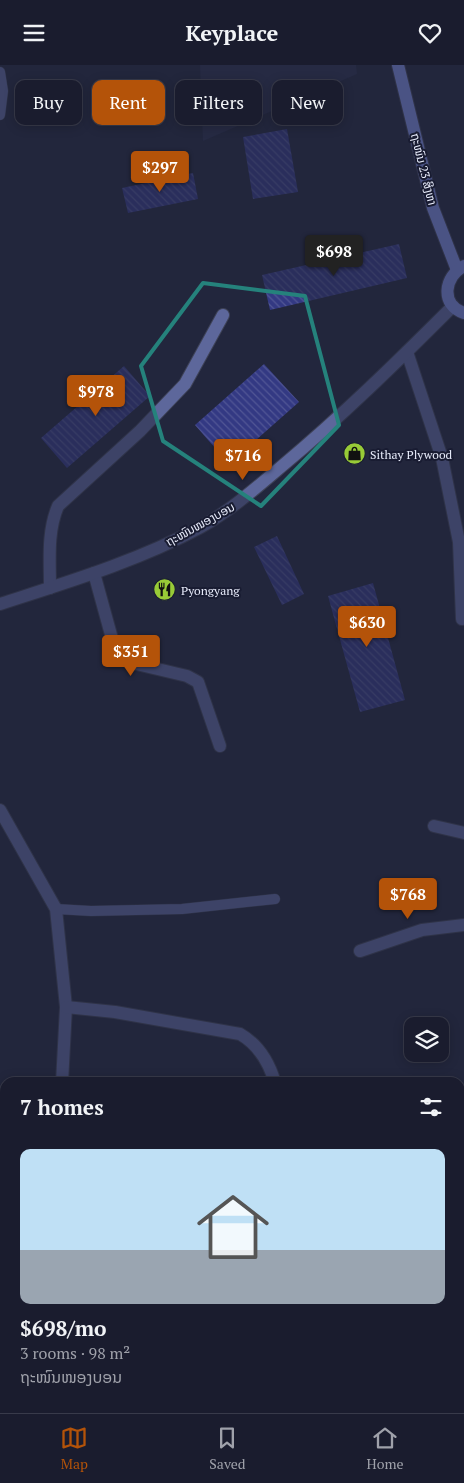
<!DOCTYPE html>
<meta charset="utf-8">
<style>
body{margin:0;font-family:"PT Serif","Noto Sans Lao",serif;background:#232536;color:#f1f3f6;height:100vh;display:flex;flex-direction:column;font-size:19px;white-space:nowrap}
*{box-sizing:border-box;margin:0}
p{font-size:16px;color:#9fa1aa}
.icon{flex:none;width:28px;height:28px;fill:none;stroke:currentColor;stroke-width:2;stroke-linecap:round;stroke-linejoin:round}
.map{position:relative;flex:1;overflow:hidden}
.sheet{position:absolute;left:0px;top:1012px;width:465px;height:336px;display:flex;flex-direction:column;background:#1a1c2e;border-radius:15px 15px 0 0;box-shadow:0 2px 12px #0003,0 0 0 1px #383a4a}
.sheet>*{flex:none}
.top-card{position:absolute;left:15px;top:15px;width:435px;height:45px;display:flex;gap:10px}
.controls{position:absolute;left:404px;top:952px;display:grid;gap:10px}
.controls a{display:grid;place-items:center;width:45px;height:45px;border-radius:10px;background:#1a1c2e;box-shadow:0 2px 12px #0003,0 0 0 1px #383a4a;font-size:25px}
.price{position:absolute;translate:-50% -42px;padding:0 11px;border-radius:5px;background:#b45309;color:#fff;font-size:16px;line-height:32px;filter:drop-shadow(0 1px 2px #0008)}
.price::after{content:'';position:absolute;left:50%;top:30px;width:15px;height:11px;margin-left:-8px;background:inherit;clip-path:polygon(0 0,100% 0,50% 100%)}
.price.selected{background:#222;color:#fff}
ul{padding:0;list-style:none}
li{display:grid;align-content:center;gap:10px;height:265px;padding:0 20px}
li span{display:grid;place-items:center;height:155px;border-radius:10px;color:#555}
li>.icon{margin-inline-start:auto}
span .icon{width:90px;height:90px;fill:#fffc;stroke-width:1}
li b{font-size:21px}
h2{display:flex;justify-content:space-between;align-items:center;height:60px;padding:0 20px;font-size:21px}
.tag{padding:0 18px;border-radius:10px;background:#1a1c2e;box-shadow:0 2px 12px #0003,0 0 0 1px #383a4a;font-size:18px;line-height:45px}
.tag.selected{background:#b45309;color:#fff}
header{display:flex;justify-content:space-between;align-items:center;height:65px;padding:0 20px;background:#1a1c2e;font-size:22px;font-weight:800}
.dock{display:flex;justify-content:space-around;align-items:center;height:70px;border-top:1px solid #383a4a;background:#1a1c2e;font-size:14px;color:#9fa1aa}
.dock a{display:grid;justify-items:center;gap:2px}
.dock .selected{color:#b45309}
.map>svg:first-child{display:block}
.built{fill:#2a2f4c}
.building{fill:url(#building-back-hatch)}
.lines{fill:none;stroke-linecap:round;stroke-linejoin:round}
.service-casing{stroke:#3e4257;stroke-width:11}
.minor-casing{stroke:#3e4257;stroke-width:14}
.tertiary-casing{stroke:#3e4257;stroke-width:14}
.secondary-casing{stroke:#3e4257;stroke-width:14}
.service{stroke:#5d679b;stroke-width:10}
.minor{stroke:#5d679b;stroke-width:12}
.tertiary{stroke:#5d679b;stroke-width:12}
.secondary{stroke:#7b89dc;stroke-width:12}
.marked{fill:none;stroke:#25827c;stroke-width:4;stroke-linejoin:round}
.labels{text-anchor:middle;dominant-baseline:central;stroke-width:4;stroke-linejoin:round;paint-order:stroke}
.street-label{font-size:12px;fill:#e7ebfa;stroke:#191c32}
.poi-label{font-size:12px;fill:#e7ebfa;stroke:#191c32;text-anchor:start}
</style>
<header><svg class="icon" aria-label="menu" viewBox="0 0 24 24"><path d="M4 6h16M4 12h16M4 18h16"/></svg>Keyplace<svg class="icon" aria-label="heart" viewBox="0 0 24 24"><path d="M12 20l-8-8c-3-5 5-10 8-4 3-6 11-1 8 4z"/></svg></header>
<div class="map">
<svg width="464" height="1348" viewBox="0 0 464 1348">
<defs>
<pattern id="building-back-hatch" width="6" height="6" patternUnits="userSpaceOnUse" patternTransform="scale(1.25)"><rect width="6" height="6" fill="#333983"/><path d="M-1 5l2 2M0 0l6 6M5-1l2 2" fill="none" stroke="#515695"/></pattern>
</defs>
<rect width="100%" height="100%" fill="#22263d"/>
<polygon class="built" points="200,0 356,0 357,9 203,76"/>
<g class="building">
<polygon points="287,64 298,127 253,134 243,72"/>
<polygon points="193,108 198,134 128,148 122,123"/>
<polygon points="399,179 407,213 270,245 262,210"/>
<polygon points="264,299 299,337 229,399 195,360"/>
<polygon points="124,301 150,331 67,403 41,373"/>
<polygon points="277,471 304,529 282,540 254,482"/>
<polygon points="373,518 405,635 360,647 328,531"/>
<polygon points="135,1344 195,1344 196,1348 136,1348"/>
<polygon points="197,1344 238,1344 239,1348 198,1348"/>
</g>
<g class="lines">
<defs>
<g id="service">
<polyline points="0,7 3,26 0,50"/>
<polyline points="56,844 91,846 182,844 275,834"/>
<polyline points="460,1109 464,1107"/>
</g>
<g id="minor">
<polyline points="407,287 442,393 459,477 462,554"/>
<polyline points="94,508 116,588 128,597 187,611 198,617 220,681"/>
<path d="M50 523C50 495 47 467 58 441L140 366 185 319 223 250"/>
<polyline points="0,745 56,844 66,942 62,1018"/>
<polyline points="434,761 464,768"/>
<polyline points="360,886 422,865 464,860"/>
<path d="M66 942 115 947 240 969C259 980 269 997 275 1018"/>
<polyline points="0,1051 5,1051"/>
<polyline points="0,1253 5,1295"/>
<polyline points="11,1344 11,1348"/>
<polyline points="128,1348 128,1344"/>
</g>
<path id="tertiary" d="M0 539C68 517 138 496 201 462 231 445 256 423 282 401 342 351 398 296 453 241"/>
<g id="secondary">
<polyline points="398,0 433,143 457,205"/>
<path d="M464 201C444 211 440 240 464 248"/>
</g>
</defs>
<use href="#service" class="service-casing"/>
<use href="#minor" class="minor-casing"/>
<use href="#tertiary" class="tertiary-casing"/>
<use href="#secondary" class="secondary-casing"/>
<use href="#service" class="service"/>
<use href="#minor" class="minor"/>
<use href="#tertiary" class="tertiary"/>
<use href="#secondary" class="secondary"/>
</g>
<path d="M0 0H464V1348H0ZM203 218 305 231 339 360 261 441 163 376 141 301Z" fill="#22263d" fill-opacity=".55" fill-rule="evenodd"/>
<path class="marked" d="M203 218 305 231 339 360 261 441 163 376 141 301Z"/>
<defs>
<symbol id="shop-disc" viewBox="-11 -11 22 22"><circle r="9.5" fill="#98cb37" stroke="#191c32"/><path d="M-5-2.5h2.3a2.7 3.5 0 0 1 5.4 0H5L5.5 6h-11ZM-1.5-2.5h3a1.5 2.3 0 0 0-3 0Z" fill="#111"/></symbol>
<symbol id="restaurant-disc" viewBox="-11 -11 22 22"><circle r="9.5" fill="#98cb37" stroke="#191c32"/><path d="M-5-6h1v4h1v-4h1v4h1v-4h1v5L-1.5 .5V6h-2V.5L-5-1ZM5-6V6H3V1.5H1.5Q1.5-4 5-6Z" fill="#111"/></symbol>
</defs>
<g fill-rule="evenodd">
<use href="#shop-disc" x="342" y="376" width="25" height="25"/>
<use href="#restaurant-disc" x="152" y="512" width="25" height="25"/>
</g>
<g class="labels">
<g class="street-label">
<text transform="translate(424 104) rotate(76)">ຖະໜົນ 23 ສິງຫາ</text>
<text transform="translate(200 459) rotate(-29)">ຖະໜົນໜອງບອນ</text>
</g>
<g class="poi-label">
<text x="370" y="389">Sithay Plywood</text>
<text x="181" y="525">Pyongyang</text>
</g>
</g>
</svg>
<div class="controls">
<a><svg class="icon" aria-label="layers" viewBox="0 0 24 24"><path d="M12 4l9 5-9 5-9-5zM3 14l9 5 9-5"/></svg></a>
</div>
<b class="price" style="left:160px;top:128px">$297</b>
<b class="price selected" style="left:334px;top:212px">$698</b>
<b class="price" style="left:96px;top:352px">$978</b>
<b class="price" style="left:243px;top:416px">$716</b>
<b class="price" style="left:367px;top:583px">$630</b>
<b class="price" style="left:131px;top:612px">$351</b>
<b class="price" style="left:408px;top:855px">$768</b>
<div class="top-card">
<a class="tag">Buy</a>
<a class="tag selected">Rent</a>
<a class="tag">Filters</a>
<a class="tag">New</a>
</div>
<section class="sheet">
<h2>7 homes<svg class="icon" aria-label="filters" viewBox="0 0 24 24"><path d="M4 7h16M4 17h16"/><circle cx="9" cy="7" r="2"/><circle cx="15" cy="17" r="2"/></svg></h2>
<ul>
<li><span style="background:linear-gradient(#bfe0f5 65%,#9aa5b1 0)"><svg class="icon" aria-label="home" viewBox="0 0 24 24"><path d="M3 11l9-7 9 7M6 9v11h12V9"/></svg></span><div><b>$698/mo</b><p>3 rooms · 98 m²</p><p>ຖະໜົນໜອງບອນ</p></div></li>
</ul>
</section>
</div>
<nav class="dock">
<a class="selected"><svg class="icon" aria-label="map" viewBox="0 0 24 24"><path d="M3 6l6-2 6 2 6-2v14l-6 2-6-2-6 2zM9 4v14M15 6v14"/></svg>Map</a>
<a><svg class="icon" aria-label="saved" viewBox="0 0 24 24"><path d="M7 4h10v16l-5-4-5 4z"/></svg>Saved</a>
<a><svg class="icon" aria-label="home" viewBox="0 0 24 24"><path d="M3 11l9-7 9 7M6 9v11h12V9"/></svg>Home</a>
</nav>
